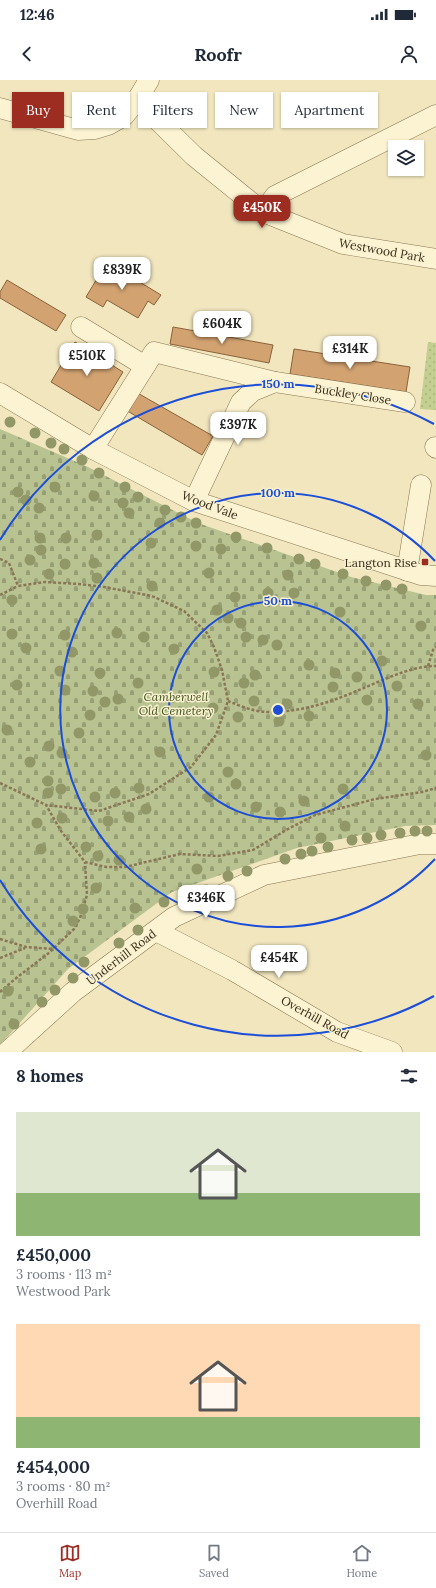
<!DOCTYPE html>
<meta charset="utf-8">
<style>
body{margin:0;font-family:Lora,serif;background:#f6f6f7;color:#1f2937;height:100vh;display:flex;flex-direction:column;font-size:15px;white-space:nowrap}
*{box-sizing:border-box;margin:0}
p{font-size:13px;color:#747a83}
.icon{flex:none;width:22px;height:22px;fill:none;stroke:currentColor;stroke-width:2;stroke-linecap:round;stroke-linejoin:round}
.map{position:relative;height:972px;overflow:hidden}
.panel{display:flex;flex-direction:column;background:#fff;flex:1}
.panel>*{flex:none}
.guide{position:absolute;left:12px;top:12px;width:412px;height:36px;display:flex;gap:8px}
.controls{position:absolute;left:388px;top:60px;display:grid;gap:8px}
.controls a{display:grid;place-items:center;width:36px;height:36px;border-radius:0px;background:#fff;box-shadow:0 1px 3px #0004;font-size:20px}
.price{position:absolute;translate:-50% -34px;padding:0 9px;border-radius:8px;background:#fff;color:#222;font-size:13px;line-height:26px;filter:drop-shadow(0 1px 2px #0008)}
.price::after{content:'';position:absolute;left:50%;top:24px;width:12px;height:9px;margin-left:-6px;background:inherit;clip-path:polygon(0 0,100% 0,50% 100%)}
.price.current{background:#9d2c21;color:#fff}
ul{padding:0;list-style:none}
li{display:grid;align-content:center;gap:8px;height:212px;padding:0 16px}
li span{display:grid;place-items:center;height:124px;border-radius:0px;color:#555}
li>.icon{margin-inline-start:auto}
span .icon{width:72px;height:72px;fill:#fffc;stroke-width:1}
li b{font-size:17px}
h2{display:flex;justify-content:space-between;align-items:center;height:48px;padding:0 16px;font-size:17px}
.tag{padding:0 14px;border-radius:0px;background:#fff;box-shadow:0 1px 3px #0004;font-size:14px;line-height:36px}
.tag.current{background:#9d2c21;color:#fff}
.status{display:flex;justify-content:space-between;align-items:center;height:28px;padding:0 20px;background:#fff;direction:ltr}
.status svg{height:11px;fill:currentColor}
header{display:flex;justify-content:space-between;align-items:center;height:52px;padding:0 16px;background:#fff;font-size:18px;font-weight:800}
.tab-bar{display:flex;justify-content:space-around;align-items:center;height:56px;border-top:1px solid #e0e1e3;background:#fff;font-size:11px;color:#747a83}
.tab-bar a{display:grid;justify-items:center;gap:2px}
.tab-bar .current{color:#9d2c21}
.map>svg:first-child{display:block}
.grass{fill:url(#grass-dots)}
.cemetery{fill:url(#cemetery-stones)}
.building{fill:#d2a271;stroke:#8b623a}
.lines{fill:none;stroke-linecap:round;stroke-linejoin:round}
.minor-casing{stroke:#8a7655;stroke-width:21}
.path{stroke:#8a7655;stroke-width:2.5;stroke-dasharray:3 2;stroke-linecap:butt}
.minor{stroke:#fbf3d1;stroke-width:20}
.tree{fill:#919767}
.ring{fill:none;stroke:#1d4ed8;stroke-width:2}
.poi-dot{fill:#9d2c21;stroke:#f8f0ce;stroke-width:1.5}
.labels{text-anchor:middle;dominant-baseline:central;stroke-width:3;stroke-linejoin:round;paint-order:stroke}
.street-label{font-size:12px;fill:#382c1b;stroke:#f8f0ce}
.poi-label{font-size:12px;fill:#382c1b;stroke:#f8f0ce;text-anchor:end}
.park-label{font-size:12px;font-style:italic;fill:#435620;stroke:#f8f0ce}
.centre{fill:#1d4ed8;stroke:#f8f0ce;stroke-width:2}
.ring-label{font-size:12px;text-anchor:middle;font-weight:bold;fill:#1d4ed8;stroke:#f8f0ce;stroke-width:3;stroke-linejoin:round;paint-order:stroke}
</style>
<div class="status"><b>12:46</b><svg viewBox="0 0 49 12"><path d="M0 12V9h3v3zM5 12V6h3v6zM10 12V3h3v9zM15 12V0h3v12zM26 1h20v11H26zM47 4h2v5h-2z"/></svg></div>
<header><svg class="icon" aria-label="back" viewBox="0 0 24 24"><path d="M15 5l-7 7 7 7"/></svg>Roofr<svg class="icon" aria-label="person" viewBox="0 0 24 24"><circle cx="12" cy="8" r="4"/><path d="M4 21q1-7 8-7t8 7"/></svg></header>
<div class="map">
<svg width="436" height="972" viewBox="0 0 436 972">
<defs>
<pattern id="grass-dots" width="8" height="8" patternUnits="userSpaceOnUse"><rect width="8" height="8" fill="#c2cf91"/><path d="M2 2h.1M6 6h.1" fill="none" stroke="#a7b27c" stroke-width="1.8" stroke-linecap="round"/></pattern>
<pattern id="cemetery-stones" width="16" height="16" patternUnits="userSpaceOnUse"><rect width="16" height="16" fill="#b8c391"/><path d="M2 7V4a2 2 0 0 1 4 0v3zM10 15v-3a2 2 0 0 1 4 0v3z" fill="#979f76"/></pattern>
</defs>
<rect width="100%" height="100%" fill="#f1e6be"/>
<polygon class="grass" points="428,262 436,263 436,330 420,329"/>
<polygon class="cemetery" points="0,349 86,386 198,443 351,497 426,515 436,515 436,745 405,746 297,768 172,812 68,889 0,965"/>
<g class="building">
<polygon points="107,182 161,215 154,225 148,221 138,238 107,220 103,227 86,217"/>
<polygon points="7,200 66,235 56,251 0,218 0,212"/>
<polygon points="173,247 273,265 269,283 170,264"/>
<polygon points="75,262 123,292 99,331 51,302"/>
<polygon points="294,269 410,287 406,312 290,294"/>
<polygon points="134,311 213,356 202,375 124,329"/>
</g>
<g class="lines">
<defs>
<g id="minor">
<polyline points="137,20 194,76 263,132 343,164 436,179"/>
<polyline points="0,28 78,50 95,49 108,45 124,36 137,20 149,0"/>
<polyline points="263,132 275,116 436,35"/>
<polyline points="81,247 145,286"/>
<polyline points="0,313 93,369 194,421 421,495 436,496"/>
<polyline points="435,367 436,368"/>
<polyline points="93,369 154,272 275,302 405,322"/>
<polyline points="194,421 241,322 253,311 275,302"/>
<polyline points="407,491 421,405"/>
<polyline points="156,851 232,890 337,952 392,972"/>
<polyline points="7,972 73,912 174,837 264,795 420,764 436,764"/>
</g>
</defs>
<use href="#minor" class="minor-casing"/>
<g class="path">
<polyline points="0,479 9,483 18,506 45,502 79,504 104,507 152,516 184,531 207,553 214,567 222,590 228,621 216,655 191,687 149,714 99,731 46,725"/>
<polyline points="0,515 18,506"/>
<polyline points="428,586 433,570 436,567"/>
<path d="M228 621C240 626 254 632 269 632 310 632 343 617 380 601 397 594 417 586 436 586"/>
<polyline points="0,703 46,725 61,751 85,782 106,787 125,787 180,774 218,776 253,770 288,749 315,735 375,719 422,712 436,708"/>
<polyline points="0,859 26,867 53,869"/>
<polyline points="0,878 25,868"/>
<polyline points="0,912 15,899 50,872 74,849 80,838 87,815 85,782"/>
</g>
<use href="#minor" class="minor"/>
</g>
<g class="tree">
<circle cx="10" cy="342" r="5.5"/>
<circle cx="35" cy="353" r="5.5"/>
<circle cx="51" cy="363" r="5.5"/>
<circle cx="64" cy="369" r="5.5"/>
<circle cx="82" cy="380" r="5.5"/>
<circle cx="99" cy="393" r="5.5"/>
<circle cx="55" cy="407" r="5.5"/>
<circle cx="125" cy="407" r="5.5"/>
<circle cx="18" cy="412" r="5.5"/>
<circle cx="94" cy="416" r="5.5"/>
<circle cx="138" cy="417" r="5.5"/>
<circle cx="26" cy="420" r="5.5"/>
<circle cx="123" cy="423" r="5.5"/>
<circle cx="39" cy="428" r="5.5"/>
<circle cx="165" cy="430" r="5.5"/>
<circle cx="129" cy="433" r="5.5"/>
<circle cx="181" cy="437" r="5.5"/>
<circle cx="160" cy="443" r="5.5"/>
<circle cx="196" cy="443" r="5.5"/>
<circle cx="97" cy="455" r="5.5"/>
<circle cx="236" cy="457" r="5.5"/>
<circle cx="40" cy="458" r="5.5"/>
<circle cx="66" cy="458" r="5.5"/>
<circle cx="151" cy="463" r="5.5"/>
<circle cx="196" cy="466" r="5.5"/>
<circle cx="267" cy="468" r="5.5"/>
<circle cx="221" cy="469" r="5.5"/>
<circle cx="41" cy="470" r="5.5"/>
<circle cx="299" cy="479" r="5.5"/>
<circle cx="30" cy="480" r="5.5"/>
<circle cx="94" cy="483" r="5.5"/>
<circle cx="65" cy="484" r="5.5"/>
<circle cx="315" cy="484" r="5.5"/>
<circle cx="209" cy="493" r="5.5"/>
<circle cx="49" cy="494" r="5.5"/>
<circle cx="343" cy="494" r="5.5"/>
<circle cx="288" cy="495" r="5.5"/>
<circle cx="97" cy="498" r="5.5"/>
<circle cx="366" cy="501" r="5.5"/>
<circle cx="386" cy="505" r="5.5"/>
<circle cx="152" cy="506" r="5.5"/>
<circle cx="402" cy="509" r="5.5"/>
<circle cx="268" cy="513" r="5.5"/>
<circle cx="294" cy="513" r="5.5"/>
<circle cx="235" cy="517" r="5.5"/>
<circle cx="12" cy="520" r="5.5"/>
<circle cx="217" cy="530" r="5.5"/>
<circle cx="340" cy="532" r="5.5"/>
<circle cx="228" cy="538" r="5.5"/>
<circle cx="241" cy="543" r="5.5"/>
<circle cx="421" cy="546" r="5.5"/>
<circle cx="117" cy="553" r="5.5"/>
<circle cx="12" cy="554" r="5.5"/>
<circle cx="65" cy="555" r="5.5"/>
<circle cx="144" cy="557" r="5.5"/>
<circle cx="246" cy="557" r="5.5"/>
<circle cx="263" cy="560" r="5.5"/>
<circle cx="277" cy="565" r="5.5"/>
<circle cx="26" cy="568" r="5.5"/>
<circle cx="174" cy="569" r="5.5"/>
<circle cx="72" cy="572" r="5.5"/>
<circle cx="382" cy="581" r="5.5"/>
<circle cx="309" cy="585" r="5.5"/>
<circle cx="60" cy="591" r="5.5"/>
<circle cx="214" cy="592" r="5.5"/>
<circle cx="100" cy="593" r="5.5"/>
<circle cx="335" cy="593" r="5.5"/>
<circle cx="255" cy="595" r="5.5"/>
<circle cx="357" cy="597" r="5.5"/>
<circle cx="138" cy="603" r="5.5"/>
<circle cx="244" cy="603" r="5.5"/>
<circle cx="17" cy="605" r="5.5"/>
<circle cx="397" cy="606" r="5.5"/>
<circle cx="333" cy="607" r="5.5"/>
<circle cx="65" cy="610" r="5.5"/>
<circle cx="93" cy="611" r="5.5"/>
<circle cx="118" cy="619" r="5.5"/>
<circle cx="367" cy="620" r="5.5"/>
<circle cx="254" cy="621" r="5.5"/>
<circle cx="105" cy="622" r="5.5"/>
<circle cx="287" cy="624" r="5.5"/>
<circle cx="418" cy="624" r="5.5"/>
<circle cx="213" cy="628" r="5.5"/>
<circle cx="90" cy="635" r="5.5"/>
<circle cx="309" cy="636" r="5.5"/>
<circle cx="238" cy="637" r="5.5"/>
<circle cx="279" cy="641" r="5.5"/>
<circle cx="7" cy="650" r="5.5"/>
<circle cx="79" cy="653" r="5.5"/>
<circle cx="49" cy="666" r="5.5"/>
<circle cx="160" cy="672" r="5.5"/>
<circle cx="62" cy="673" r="5.5"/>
<circle cx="426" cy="675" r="5.5"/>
<circle cx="30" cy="682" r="5.5"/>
<circle cx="228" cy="692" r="5.5"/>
<circle cx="48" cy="701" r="5.5"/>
<circle cx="236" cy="704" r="5.5"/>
<circle cx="139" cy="708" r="5.5"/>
<circle cx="61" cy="709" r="5.5"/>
<circle cx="343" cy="709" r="5.5"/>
<circle cx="48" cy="713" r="5.5"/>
<circle cx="115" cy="713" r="5.5"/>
<circle cx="95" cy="717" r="5.5"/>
<circle cx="209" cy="717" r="5.5"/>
<circle cx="304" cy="721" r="5.5"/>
<circle cx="256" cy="727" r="5.5"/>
<circle cx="146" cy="729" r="5.5"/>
<circle cx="280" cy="732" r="5.5"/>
<circle cx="129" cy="737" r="5.5"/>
<circle cx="62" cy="738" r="5.5"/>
<circle cx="108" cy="741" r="5.5"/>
<circle cx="37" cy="743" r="5.5"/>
<circle cx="345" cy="746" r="5.5"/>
<circle cx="415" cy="751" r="5.5"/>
<circle cx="427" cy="751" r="5.5"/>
<circle cx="400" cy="753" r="5.5"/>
<circle cx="381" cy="755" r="5.5"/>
<circle cx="321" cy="758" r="5.5"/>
<circle cx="367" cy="758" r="5.5"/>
<circle cx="352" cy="760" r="5.5"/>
<circle cx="86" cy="767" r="5.5"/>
<circle cx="328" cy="767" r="5.5"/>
<circle cx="41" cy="769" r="5.5"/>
<circle cx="312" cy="771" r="5.5"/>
<circle cx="301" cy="774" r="5.5"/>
<circle cx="98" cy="776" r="5.5"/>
<circle cx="285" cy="779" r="5.5"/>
<circle cx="119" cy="780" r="5.5"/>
<circle cx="197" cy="789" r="5.5"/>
<circle cx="247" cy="791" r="5.5"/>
<circle cx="228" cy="796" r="5.5"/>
<circle cx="96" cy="808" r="5.5"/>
<circle cx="206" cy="810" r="5.5"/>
<circle cx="196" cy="815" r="5.5"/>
<circle cx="164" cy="822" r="5.5"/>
<circle cx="135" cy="828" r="5.5"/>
<circle cx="83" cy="829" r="5.5"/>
<circle cx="73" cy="841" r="5.5"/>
<circle cx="138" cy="850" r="5.5"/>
<circle cx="119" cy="863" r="5.5"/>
<circle cx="84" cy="882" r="5.5"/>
<circle cx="73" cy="898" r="5.5"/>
<circle cx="55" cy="910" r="5.5"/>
<circle cx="8" cy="911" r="5.5"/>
<circle cx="42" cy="922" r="5.5"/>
<circle cx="14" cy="944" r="5.5"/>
</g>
<g class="ring">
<circle cx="278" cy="630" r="109"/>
<path d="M435 779A217 217 0 1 1 435 481"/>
<path d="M434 916A326 326 0 0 1 0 800M0 460A326 326 0 0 1 434 344"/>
</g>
<rect class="poi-dot" x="421" y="478" width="8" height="8" rx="2"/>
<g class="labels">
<g class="street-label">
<text transform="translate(382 170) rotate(10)">Westwood Park</text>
<text transform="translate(353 314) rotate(9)">Buckley Close</text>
<text transform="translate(210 425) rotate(21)">Wood Vale</text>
<text transform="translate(121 877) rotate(-37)">Underhill Road</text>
<text transform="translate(315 937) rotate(29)">Overhill Road</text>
</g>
<g class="poi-label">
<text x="417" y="482">Langton Rise</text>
</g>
<g class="park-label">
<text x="176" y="616">Camberwell<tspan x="176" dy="14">Old Cemetery</tspan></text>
</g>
</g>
<circle cx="278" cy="630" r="6" class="centre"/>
<g class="ring-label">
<text x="278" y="308">150 m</text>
<text x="278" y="417">100 m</text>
<text x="278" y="525">50 m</text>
</g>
</svg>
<div class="controls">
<a><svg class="icon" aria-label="layers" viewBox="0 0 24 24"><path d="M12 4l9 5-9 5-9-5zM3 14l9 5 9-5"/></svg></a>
</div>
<b class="price current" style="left:262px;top:149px">£450K</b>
<b class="price" style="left:122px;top:211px">£839K</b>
<b class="price" style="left:222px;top:265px">£604K</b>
<b class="price" style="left:350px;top:290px">£314K</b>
<b class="price" style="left:87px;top:297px">£510K</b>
<b class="price" style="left:238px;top:366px">£397K</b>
<b class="price" style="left:206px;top:839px">£346K</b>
<b class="price" style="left:279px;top:899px">£454K</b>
<div class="guide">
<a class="tag current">Buy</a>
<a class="tag">Rent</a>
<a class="tag">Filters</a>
<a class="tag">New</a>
<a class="tag">Apartment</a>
</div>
</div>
<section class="panel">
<h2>8 homes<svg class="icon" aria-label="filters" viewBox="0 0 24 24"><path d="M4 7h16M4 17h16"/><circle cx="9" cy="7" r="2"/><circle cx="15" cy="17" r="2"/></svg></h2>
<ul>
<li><span style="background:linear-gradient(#dfe7d0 65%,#8fb573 0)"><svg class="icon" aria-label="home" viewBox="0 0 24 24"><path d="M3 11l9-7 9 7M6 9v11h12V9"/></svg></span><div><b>£450,000</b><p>3 rooms · 113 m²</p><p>Westwood Park</p></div></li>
<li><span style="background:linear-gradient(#ffd9b3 75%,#8fb573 0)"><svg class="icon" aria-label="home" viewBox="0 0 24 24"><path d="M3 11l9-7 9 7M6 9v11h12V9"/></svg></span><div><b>£454,000</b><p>3 rooms · 80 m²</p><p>Overhill Road</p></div></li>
</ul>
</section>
<nav class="tab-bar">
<a class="current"><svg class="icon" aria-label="map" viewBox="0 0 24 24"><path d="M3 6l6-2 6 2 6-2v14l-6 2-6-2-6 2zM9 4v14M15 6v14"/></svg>Map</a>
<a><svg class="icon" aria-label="saved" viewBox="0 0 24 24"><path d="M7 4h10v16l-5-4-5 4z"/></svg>Saved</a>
<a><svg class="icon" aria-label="home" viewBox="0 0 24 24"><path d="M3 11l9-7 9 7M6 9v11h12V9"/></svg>Home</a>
</nav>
